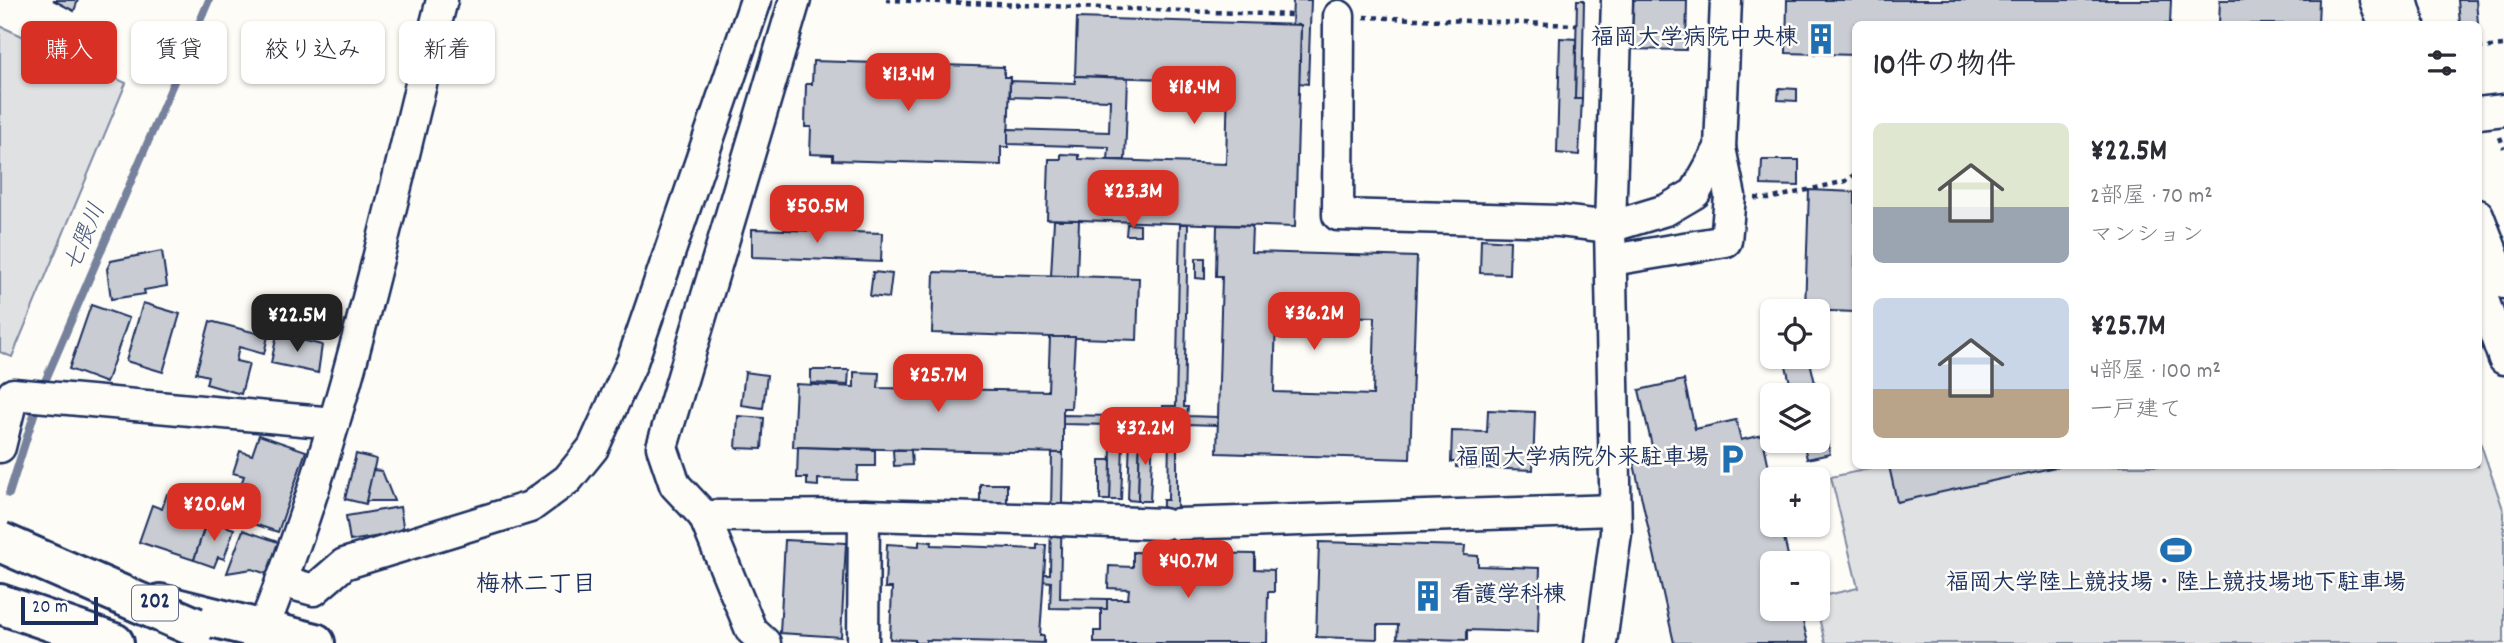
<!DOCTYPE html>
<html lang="ja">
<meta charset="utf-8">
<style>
body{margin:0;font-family:Dekko,"Klee One",sans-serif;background:#f2f2f3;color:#2b2b33;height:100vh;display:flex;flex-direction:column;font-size:26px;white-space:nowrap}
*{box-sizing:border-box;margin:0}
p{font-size:23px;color:#7c7c81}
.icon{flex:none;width:38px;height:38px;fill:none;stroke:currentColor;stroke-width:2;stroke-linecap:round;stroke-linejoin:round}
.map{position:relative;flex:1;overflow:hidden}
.side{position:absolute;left:1852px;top:21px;width:630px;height:448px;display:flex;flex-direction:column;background:#fff;border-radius:10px;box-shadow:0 2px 5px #0004}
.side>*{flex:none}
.top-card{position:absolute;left:21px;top:21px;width:665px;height:63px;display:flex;gap:14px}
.tools{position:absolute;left:1760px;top:299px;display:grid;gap:14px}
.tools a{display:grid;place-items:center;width:70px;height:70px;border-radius:10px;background:#fff;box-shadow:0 2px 5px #0004;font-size:35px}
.scale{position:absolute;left:21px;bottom:18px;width:77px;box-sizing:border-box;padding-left:7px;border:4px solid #1b2f5e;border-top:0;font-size:19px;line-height:24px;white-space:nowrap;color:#1b2f5e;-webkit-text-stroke:5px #fdfcf7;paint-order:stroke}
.price{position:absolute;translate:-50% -60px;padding:0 16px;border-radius:14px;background:#d93025;color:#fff;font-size:23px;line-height:46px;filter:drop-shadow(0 2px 4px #0008)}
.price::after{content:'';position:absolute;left:50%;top:42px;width:21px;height:16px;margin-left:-10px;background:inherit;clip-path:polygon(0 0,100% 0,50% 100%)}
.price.current{background:#222;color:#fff}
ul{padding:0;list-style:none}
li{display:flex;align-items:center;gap:21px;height:175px;padding:0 21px}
li span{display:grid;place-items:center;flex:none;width:196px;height:140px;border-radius:10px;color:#555}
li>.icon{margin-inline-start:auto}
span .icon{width:84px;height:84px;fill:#fffc;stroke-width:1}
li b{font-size:30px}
h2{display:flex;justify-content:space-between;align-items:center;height:84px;padding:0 21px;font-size:30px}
.tag{padding:0 24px;border-radius:10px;background:#fff;box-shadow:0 2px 5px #0004;font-size:24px;line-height:63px}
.tag.current{background:#d93025;color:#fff}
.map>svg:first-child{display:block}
.green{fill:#e0e1e3;stroke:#7e88a0;stroke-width:2}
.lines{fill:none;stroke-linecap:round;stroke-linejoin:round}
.stream{stroke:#76819c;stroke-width:8}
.building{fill:#c9ccd3;stroke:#1b2f5e;stroke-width:2;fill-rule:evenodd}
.minor-casing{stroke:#1b2f5e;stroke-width:35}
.highway-casing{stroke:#1b2f5e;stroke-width:44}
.path{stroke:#1b2f5e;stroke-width:4.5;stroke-dasharray:5 5;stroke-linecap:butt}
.minor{stroke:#fdfcf7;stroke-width:30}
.highway{stroke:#fdfcf7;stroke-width:38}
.highway-bridge-casing{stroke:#1b2f5e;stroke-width:44;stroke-linecap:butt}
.highway-bridge{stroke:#fdfcf7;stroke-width:38}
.labels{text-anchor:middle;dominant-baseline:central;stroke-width:5;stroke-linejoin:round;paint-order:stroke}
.shield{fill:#fdfcf7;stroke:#5f6c8c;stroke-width:2}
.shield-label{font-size:21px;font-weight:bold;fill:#1b2f5e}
.poi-label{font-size:23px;font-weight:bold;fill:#1b2f5e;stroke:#fdfcf7;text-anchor:end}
.water-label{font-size:24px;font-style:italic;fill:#49587d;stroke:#fdfcf7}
.neighbourhood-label{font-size:24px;font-weight:bold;fill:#1b2f5e;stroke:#fdfcf7}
</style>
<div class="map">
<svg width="2504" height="643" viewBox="0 0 2504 643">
<rect width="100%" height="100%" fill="#fdfcf7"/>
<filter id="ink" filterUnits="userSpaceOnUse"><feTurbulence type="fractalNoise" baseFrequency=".0143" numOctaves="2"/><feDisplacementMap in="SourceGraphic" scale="14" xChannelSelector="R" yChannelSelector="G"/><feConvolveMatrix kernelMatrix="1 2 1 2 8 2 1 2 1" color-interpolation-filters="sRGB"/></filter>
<g filter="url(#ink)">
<g class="green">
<polygon points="0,26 126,83 12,357 0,352"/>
<polygon points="2478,436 2504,512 2504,643 1825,643 1817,609 1818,597 1858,588 1831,477 1883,466 2478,466"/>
</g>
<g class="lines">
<polyline class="stream" points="9,494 43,386 209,0"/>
</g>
<g class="building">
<polygon points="53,0 78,0 74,11"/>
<polygon points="1293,0 1311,0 1308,84 1299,83 1301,25 1292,25"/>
<polygon points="1577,0 1584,0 1582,99 1575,99"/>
<polygon points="1631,0 1687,0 1686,50 1624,49"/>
<polygon points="1787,0 2171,0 2170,24 1855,24 1855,55 1786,53"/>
<polygon points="2220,0 2319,0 2318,24 2219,24"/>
<polygon points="2458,0 2476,0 2478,23 2460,24"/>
<polygon points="1077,18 1301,25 1295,227 1047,219 1049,159 1061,159 1061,154 1079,155 1079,159 1226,164 1228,81 1075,76"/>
<polygon points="1560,38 1576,39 1575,99 1582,99 1579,155 1557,153"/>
<polygon points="813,61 1004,67 1004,77 1010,77 1008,144 1008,147 1001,147 1001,165 833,160 833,155 810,154 811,127 805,127 806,84 812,84"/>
<polygon points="1075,76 1128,78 1125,160 1108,160 1109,147 1008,144 1008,129 1109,132 1110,100 1010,97 1010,81 1075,83"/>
<polygon points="1779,88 1797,89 1797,101 1778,100"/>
<polygon points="1762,160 1799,160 1799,186 1761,185"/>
<polygon points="1809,190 1855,192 1855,312 1805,310"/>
<polygon points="1054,220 1079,220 1077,276 1051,276"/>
<polygon points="1127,224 1140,225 1140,235 1126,235"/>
<polygon points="1180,224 1188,224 1184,407 1188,407 1187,416 1218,417 1217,425 1186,424 1186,434 1177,433 1177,553 1162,553 1163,500 1168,500 1169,432 1162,432 1162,426 1063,424 1063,415 1162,417 1163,406 1176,406"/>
<path d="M1217 225 1252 226 1251 252 1417 257 1410 459 1217 453 1222 276H1216ZM1276 315 1375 317 1373 395 1274 392Z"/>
<polygon points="752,229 882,233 881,262 752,257"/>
<polygon points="1481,239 1510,241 1509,274 1480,273"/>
<polygon points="162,251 167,286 144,290 145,294 111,299 107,269 111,261"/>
<polygon points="1196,258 1205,258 1205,279 1196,278"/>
<polygon points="873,272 892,274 889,298 870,296"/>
<polygon points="934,272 1139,278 1137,340 932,333"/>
<polygon points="143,303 180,314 163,372 126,361"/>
<polygon points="91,305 129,318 106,383 69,369"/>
<polygon points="210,321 268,336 264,354 239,347 236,361 249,364 241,394 206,384 208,376 196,373"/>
<polygon points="277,334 322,345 318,373 271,363"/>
<polygon points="1050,337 1075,337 1071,408 1063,408 1063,453 793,447 796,384 854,387 854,372 879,373 878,388 1048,391"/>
<polygon points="1784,357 1809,357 1817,392 1793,396"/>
<polygon points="811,370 849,370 848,385 811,383"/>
<polygon points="745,372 767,375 763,408 741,405"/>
<polygon points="1684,380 1695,429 1736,420 1741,440 1762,435 1773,486 1773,525 1781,525 1790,564 1773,564 1773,609 1800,609 1808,643 1674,643 1634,464 1655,459 1639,390"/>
<polygon points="1818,399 1830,454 1807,459 1803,441 1818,441"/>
<polygon points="1488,410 1535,412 1533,470 1456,467 1456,462 1451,462 1452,431 1487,432"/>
<polygon points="738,416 764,418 762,449 736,448"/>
<polygon points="1130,433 1140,434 1138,501 1128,500"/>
<polygon points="1140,434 1153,434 1150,501 1138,501"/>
<polygon points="259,435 306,451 278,532 230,516 244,476 233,473 240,451 252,455"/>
<polygon points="1111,443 1123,444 1121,500 1110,500"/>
<polygon points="798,447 875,450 875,466 858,466 857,480 818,479 818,486 807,485 807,478 797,478"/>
<polygon points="893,450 911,450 912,465 894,466"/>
<polygon points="1052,453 1063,453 1060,598 1107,599 1107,609 1050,608 1051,582 1043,581 1043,574 1050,574"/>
<polygon points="356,454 376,459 366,504 345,499"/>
<polygon points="1100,460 1111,460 1110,500 1100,500"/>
<polygon points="1889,466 2060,466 1897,502"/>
<polygon points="373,470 382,471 394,501 366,501"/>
<rect x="980" y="484" width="27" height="19"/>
<polygon points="167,494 187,501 183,513 207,520 194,560 139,542 152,505 162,509"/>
<polygon points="400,507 404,532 350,541 346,516"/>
<polygon points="207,520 234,529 224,559 218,557 214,567 194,560"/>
<polygon points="243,530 281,543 270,575 252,569 227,573"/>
<polygon points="785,540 846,543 841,637 780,633"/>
<polygon points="919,541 932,542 931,545 1037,549 1037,545 1046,545 1040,636 1044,636 1044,643 926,640 926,643 915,643 915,640 890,639 892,588 885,588 887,544 919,546"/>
<polygon points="1319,542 1465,546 1464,555 1478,556 1478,566 1540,568 1538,632 1467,630 1467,640 1397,638 1398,625 1377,625 1377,639 1316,637"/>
<polygon points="1133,552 1255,554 1255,569 1274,570 1274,592 1268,592 1267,643 1094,643 1094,631 1101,631 1101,609 1107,609 1107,599 1128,599 1129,589 1108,588 1109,566 1133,567"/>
</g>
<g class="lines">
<defs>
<g id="minor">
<polyline points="795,0 662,447 675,485 704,516 864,515 1051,520"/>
<polyline points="2375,0 2384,24"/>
<polyline points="2402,0 2409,24"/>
<polyline points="1339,16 1338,215 1560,221 1610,227 1617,0"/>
<polyline points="2478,113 2504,110"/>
<polyline points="2478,215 2504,283"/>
<polyline points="1612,260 1726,241 1730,196 1720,148"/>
<polyline points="2478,285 2504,359"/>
<polyline points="0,447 13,394 334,423"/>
<polyline points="704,516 751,630 765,643"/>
<polyline points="1060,520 1163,524"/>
<polyline points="1178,524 1615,510"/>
<polyline points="281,581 314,590 344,564 530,507 568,479 593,448 632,362 756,0"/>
<path d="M257 643C343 438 387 215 442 0"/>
<polyline points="863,643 864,515"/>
<polyline points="1601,643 1616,533 1610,227 1666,210 1695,193 1720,148 1726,0"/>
</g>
<g id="highway">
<polyline points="0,604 114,643"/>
<polyline points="160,604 315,643"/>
</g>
</defs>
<use href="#minor" class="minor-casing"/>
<use href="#highway" class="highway-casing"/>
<g class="path">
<polyline points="886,0 1292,15"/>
<polyline points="1364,17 1577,25"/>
<polyline points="2478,48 2504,46"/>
<polyline points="2500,137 2504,148"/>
<polyline points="1755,198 1769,199 1846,181 1855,174"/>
</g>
<use href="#minor" class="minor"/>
<use href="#highway" class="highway"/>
<defs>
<polyline id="highway-bridge" points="0,542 195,627"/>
</defs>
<use href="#highway-bridge" class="highway-bridge-casing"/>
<use href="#highway-bridge" class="highway-bridge"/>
</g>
</g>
<defs>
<symbol id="building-bare" viewBox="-9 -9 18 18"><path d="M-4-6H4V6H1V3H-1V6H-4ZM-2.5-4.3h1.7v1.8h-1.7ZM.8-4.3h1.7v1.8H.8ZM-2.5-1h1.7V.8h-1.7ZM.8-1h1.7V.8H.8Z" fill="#1f6fb2" stroke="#fdfcf7" stroke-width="2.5" paint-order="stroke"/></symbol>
<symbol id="parking-bare" viewBox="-9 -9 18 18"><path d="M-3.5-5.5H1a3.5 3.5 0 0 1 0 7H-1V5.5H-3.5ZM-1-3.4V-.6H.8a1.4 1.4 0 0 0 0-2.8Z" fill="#1f6fb2" stroke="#fdfcf7" stroke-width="2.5" paint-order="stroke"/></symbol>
<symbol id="stadium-bare" viewBox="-9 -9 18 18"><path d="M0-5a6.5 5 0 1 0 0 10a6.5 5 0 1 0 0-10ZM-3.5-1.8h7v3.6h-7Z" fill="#1f6fb2" stroke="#fdfcf7" stroke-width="2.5" paint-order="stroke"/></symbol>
</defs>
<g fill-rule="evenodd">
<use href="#building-bare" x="1799" y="17" width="44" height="44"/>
<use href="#parking-bare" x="1710" y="437" width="44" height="44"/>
<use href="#stadium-bare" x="2154" y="528" width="44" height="44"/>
<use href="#building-bare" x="1406" y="574" width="44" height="44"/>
</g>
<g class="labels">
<rect class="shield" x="132" y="585.5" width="46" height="35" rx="5"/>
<g class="shield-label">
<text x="155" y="603">202</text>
</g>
<g class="poi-label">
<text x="1798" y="39">福岡大学病院中央棟</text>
<text x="1709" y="459">福岡大学病院外来駐車場</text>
<text x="2176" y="584" text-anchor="middle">福岡大学陸上競技場・陸上競技場地下駐車場</text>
<text x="1451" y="596" text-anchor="start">看護学科棟</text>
</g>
<g class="water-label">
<text transform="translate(86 238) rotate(-67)">七隈川</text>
</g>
<g class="neighbourhood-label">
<text x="536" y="586">梅林二丁目</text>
</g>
</g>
</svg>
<div class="tools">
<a><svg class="icon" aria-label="locate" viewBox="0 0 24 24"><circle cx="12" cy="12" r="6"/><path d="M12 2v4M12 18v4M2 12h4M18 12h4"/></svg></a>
<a><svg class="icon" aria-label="layers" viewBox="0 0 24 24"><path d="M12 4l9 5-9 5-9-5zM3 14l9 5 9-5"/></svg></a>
<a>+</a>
<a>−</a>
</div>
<div class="scale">20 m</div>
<b class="price" style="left:908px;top:113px">¥13.4M</b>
<b class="price" style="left:1194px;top:126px">¥18.4M</b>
<b class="price" style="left:1133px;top:230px">¥23.3M</b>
<b class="price" style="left:817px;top:245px">¥50.5M</b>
<b class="price" style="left:1314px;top:352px">¥36.2M</b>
<b class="price current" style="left:297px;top:354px">¥22.5M</b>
<b class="price" style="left:938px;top:414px">¥25.7M</b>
<b class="price" style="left:1145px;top:467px">¥32.2M</b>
<b class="price" style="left:214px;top:543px">¥20.6M</b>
<b class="price" style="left:1188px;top:600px">¥40.7M</b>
<div class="top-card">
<a class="tag current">購入</a>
<a class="tag">賃貸</a>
<a class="tag">絞り込み</a>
<a class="tag">新着</a>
</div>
<section class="side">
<h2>10件の物件<svg class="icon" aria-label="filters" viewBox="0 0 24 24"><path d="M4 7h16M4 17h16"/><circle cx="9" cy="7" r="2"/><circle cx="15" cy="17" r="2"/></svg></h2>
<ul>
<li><span style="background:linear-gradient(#dfe7d0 60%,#9aa5b1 0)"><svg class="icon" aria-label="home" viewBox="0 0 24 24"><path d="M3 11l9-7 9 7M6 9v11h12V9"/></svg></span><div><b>¥22.5M</b><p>2部屋 · 70 m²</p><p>マンション</p></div></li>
<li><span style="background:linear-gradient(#c9d6e8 65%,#b9a48a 0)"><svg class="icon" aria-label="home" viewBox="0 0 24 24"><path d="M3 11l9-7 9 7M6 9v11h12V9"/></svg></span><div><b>¥25.7M</b><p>4部屋 · 100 m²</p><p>一戸建て</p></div></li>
</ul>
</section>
</div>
